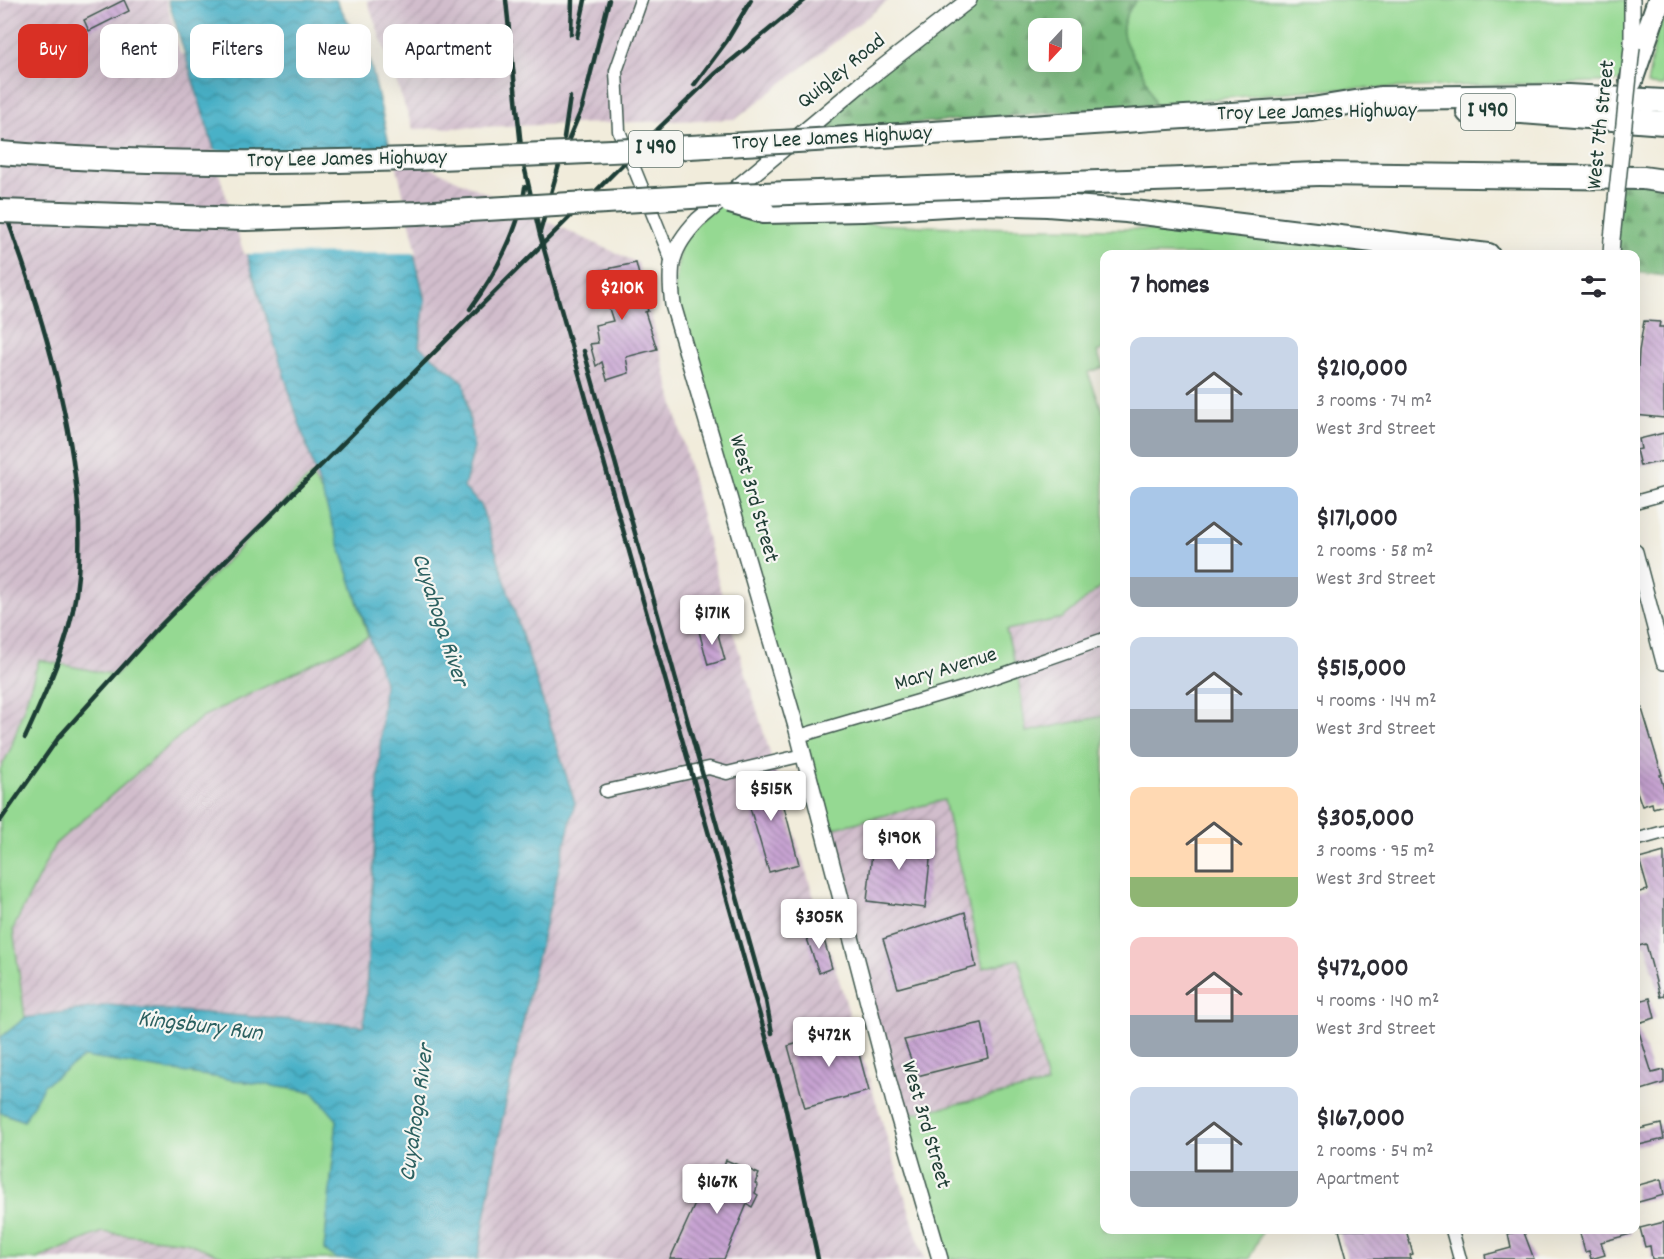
<!DOCTYPE html>
<meta charset="utf-8">
<style>
body{margin:0;font-family:Dekko,sans-serif;background:#f7f7f7;color:#2b2b33;height:100vh;display:flex;flex-direction:column;font-size:22px;white-space:nowrap}
*{box-sizing:border-box;margin:0}
p{font-size:20px;color:#7c7c81}
.icon{flex:none;width:33px;height:33px;fill:none;stroke:currentColor;stroke-width:2;stroke-linecap:round;stroke-linejoin:round}
.map{position:relative;flex:1;overflow:hidden}
.panel{position:absolute;left:1100px;top:250px;width:540px;height:984px;display:flex;flex-direction:column;background:#fff;border-radius:12px;box-shadow:0 6px 24px #0002}
.panel>*{flex:none}
.banner{position:absolute;left:18px;top:24px;width:570px;height:54px;display:flex;gap:12px}
.needle{width:39px;rotate:202deg}
.fabs{position:absolute;left:1028px;top:18px;display:grid;gap:12px}
.fabs a{display:grid;place-items:center;width:54px;height:54px;border-radius:12px;background:#fff;box-shadow:0 6px 24px #0002;font-size:30px}
.price{position:absolute;translate:-50% -51px;padding:0 14px;border-radius:6px;background:#fff;color:#222;font-size:20px;line-height:39px;filter:drop-shadow(0 2px 3px #0008)}
.price::after{content:'';position:absolute;left:50%;top:36px;width:18px;height:14px;margin-left:-9px;background:inherit;clip-path:polygon(0 0,100% 0,50% 100%)}
.price.active{background:#d93025;color:#fff}
ul{padding:0;list-style:none}
li{display:flex;align-items:center;gap:18px;height:150px;padding:0 30px}
li span{display:grid;place-items:center;flex:none;width:168px;height:120px;border-radius:12px;color:#555}
li>.icon{margin-inline-start:auto}
span .icon{width:72px;height:72px;fill:#fffc;stroke-width:1}
li b{font-size:26px}
h2{display:flex;justify-content:space-between;align-items:center;height:72px;padding:0 30px;font-size:26px}
.pill{padding:0 21px;border-radius:12px;background:#fff;box-shadow:0 6px 24px #0002;font-size:21px;line-height:54px}
.pill.active{background:#d93025;color:#fff}
.map>svg:first-child{display:block}
.industrial{fill:url(#industrial-furrows)}
.green{fill:#95d992;stroke:#5a8b63;stroke-width:1.5}
.forest{fill:url(#forest-firs);stroke:#4c7b58;stroke-width:1.5;fill-rule:evenodd}
.water{fill:url(#water-waves);stroke:#34777e;stroke-width:1.5}
.pier{fill:#f1ecdb}
.building{fill:url(#building-back-hatch)}
.lines{fill:none;stroke-linecap:round;stroke-linejoin:round}
.minor-casing{stroke:#3e574d;stroke-width:15}
.tertiary-casing{stroke:#3e574d;stroke-width:18}
.motorway-casing{stroke:#3e574d;stroke-width:26}
.minor{stroke:#fff;stroke-width:12}
.tertiary{stroke:#fff;stroke-width:15}
.motorway{stroke:#fff;stroke-width:22}
.rail{stroke:#1f3d34;stroke-width:4.5}
.tertiary-bridge-casing{stroke:#3e574d;stroke-width:18;stroke-linecap:butt}
.motorway-bridge-casing{stroke:#3e574d;stroke-width:26;stroke-linecap:butt}
.tertiary-bridge{stroke:#fff;stroke-width:15}
.motorway-bridge{stroke:#fff;stroke-width:22}
.labels{text-anchor:middle;dominant-baseline:central;stroke-width:4.5;stroke-linejoin:round;paint-order:stroke}
.shield{fill:#f6f6f2;stroke:#60746d;stroke-width:1.5}
.shield-label{font-size:21px;font-weight:bold;fill:#1f3d34}
.street-label{font-size:22px;fill:#1f3d34;stroke:#f6f6f2}
.water-label{font-size:24px;font-style:italic;fill:#2b6060;stroke:#f6f6f2}
</style>
<div class="map">
<svg width="1664" height="1259" viewBox="0 0 1664 1259">
<defs>
<pattern id="industrial-furrows" width="10" height="10" patternUnits="userSpaceOnUse" patternTransform="scale(1.5)"><rect width="10" height="10" fill="#d1bdcc"/><path d="M-1 1l2-2M0 10L10 0M9 11l2-2" fill="none" stroke="#b3a3b0"/></pattern>
<pattern id="forest-firs" width="22" height="20" patternUnits="userSpaceOnUse" patternTransform="scale(1.5)"><rect width="22" height="20" fill="#78b97c"/><path d="M5 1l3.5 6h-7zM16 11l3.5 6h-7z" fill="#629866"/></pattern>
<pattern id="water-waves" width="16" height="10" patternUnits="userSpaceOnUse" patternTransform="scale(1.5)"><rect width="16" height="10" fill="#48b1c7"/><path d="M0 5q4-4 8 0t8 0" fill="none" stroke="#3b91a2"/></pattern>
<pattern id="building-back-hatch" width="6" height="6" patternUnits="userSpaceOnUse" patternTransform="scale(1.5)"><rect width="6" height="6" fill="#c7a3d2"/><path d="M-1 5l2 2M0 0l6 6M5-1l2 2" fill="none" stroke="#a186ab"/></pattern>
</defs>
<rect width="100%" height="100%" fill="#f6f6f2"/>
<filter id="ink" filterUnits="userSpaceOnUse"><feTurbulence type="fractalNoise" baseFrequency=".0167" numOctaves="2"/><feDisplacementMap in="SourceGraphic" scale="12" xChannelSelector="R" yChannelSelector="G"/><feConvolveMatrix kernelMatrix="1 2 1 2 8 2 1 2 1" color-interpolation-filters="sRGB"/></filter>
<filter id="wash" filterUnits="userSpaceOnUse"><feTurbulence type="fractalNoise" baseFrequency=".008" numOctaves="4" result="noise"/><feDisplacementMap in="SourceGraphic" scale="24" xChannelSelector="R" yChannelSelector="G"/><feGaussianBlur stdDeviation="1.35" result="paint"/><feColorMatrix in="noise" values="0 0 0 0 0 0 0 0 0 0 0 0 0 0 0 0 0 1.4 0 .05"/><feComposite in="paint" operator="in"/></filter>
<g filter="url(#wash)">
<rect width="100%" height="100%" fill="#f1ecdb"/>
<g class="industrial">
<polygon points="0,0 166,0 180,53 638,263 721,592 924,1259 0,1259"/>
<polygon points="367,0 889,0 736,119 413,129"/>
<polygon points="1104,584 1104,716 1026,732 1017,670 1006,630 1063,618"/>
<polygon points="944,800 983,968 1019,959 1047,1084 898,1117 823,831"/>
</g>
<g class="green">
<path d="M1136 0H1632L1631 81 1311 90 1155 105C1151 94 1148 83 1143 73 1126 42 1111 33 1136 0Z"/>
<polygon points="1664,9 1664,86 1647,85 1656,33"/>
<path d="M722 199C823 229 930 226 1034 228 1151 229 1268 230 1384 243L1383 255H1104V349L1097 352 1103 367 1088 373 1104 415V584L1063 618 1006 630 1017 670 1026 732 1104 716V1230H1263L1249 1259H940L898 1117 1047 1084 1019 959 983 968 944 800 823 831 673 305 681 237Z"/>
<polygon points="311,475 326,500 368,637 202,717 55,844 13,929 25,1018 0,1038 0,770 11,748 39,660 115,675"/>
<polygon points="84,1057 313,1092 337,1119 324,1250 340,1259 230,1259 186,1242 102,1232 37,1259 0,1259 0,1112 24,1121 43,1085"/>
</g>
<g class="forest">
<path d="M969 0H1136C1111 33 1126 42 1143 73 1148 83 1151 94 1155 105L803 132ZM1038 28H1071V62H1038Z"/>
<polygon points="1620,174 1664,178 1664,276 1635,272 1635,255 1611,255"/>
</g>
<polygon class="water" points="168,0 336,0 370,60 425,301 419,346 464,382 474,448 464,488 481,505 575,803 534,971 501,1126 478,1259 337,1259 324,1250 337,1120 313,1092 84,1057 44,1085 24,1121 0,1112 0,1038 25,1018 109,1005 364,1026 384,682 294,407"/>
<polygon class="pier" points="393,150 417,253 244,254 212,151 302,154"/>
<g id="blocks">
<g class="building">
<polygon points="124,0 129,11 89,31 84,20"/>
<polygon points="636,263 648,311 645,312 657,349 626,357 629,373 607,380 602,362 596,366 590,344 598,343 595,325 613,321 597,271"/>
<polygon points="1644,321 1660,322 1659,327 1664,327 1664,418 1635,415 1639,351"/>
<polygon points="1664,433 1664,461 1640,466 1636,450 1641,449 1639,439"/>
<polygon points="716,627 725,660 708,665 699,631"/>
<polygon points="1635,699 1639,699 1662,775 1660,775 1664,789 1664,805 1653,808 1652,803 1642,806 1635,786"/>
<polygon points="775,772 799,864 769,872 742,781"/>
<polygon points="874,833 932,841 925,908 867,901"/>
<polygon points="1664,852 1664,996 1660,997 1646,944 1635,947 1635,933 1639,932 1635,893 1648,890 1639,859"/>
<polygon points="965,912 976,967 898,988 883,939"/>
<polygon points="821,929 832,968 819,973 805,933"/>
<polygon points="1650,998 1655,1018 1638,1023 1635,1002"/>
<polygon points="982,1023 989,1058 917,1076 904,1040"/>
<polygon points="852,1028 869,1091 805,1108 788,1046"/>
<polygon points="1638,1029 1652,1073 1664,1070 1664,1083 1635,1092 1635,1030"/>
<polygon points="1661,1124 1664,1139 1635,1146 1635,1130"/>
<polygon points="726,1160 759,1174 755,1183 758,1185 755,1193 758,1195 752,1207 747,1204 724,1259 670,1259 705,1182 718,1185"/>
<polygon points="1661,1179 1664,1195 1635,1203 1635,1186"/>
<polygon points="1664,1222 1664,1259 1652,1259 1650,1246 1645,1247 1640,1228"/>
<polygon points="1339,1230 1406,1230 1413,1254 1410,1255 1411,1259 1347,1259"/>
<polygon points="1523,1230 1534,1259 1486,1259 1485,1255 1511,1248 1508,1234"/>
<polygon points="1579,1230 1631,1230 1631,1234 1601,1242 1605,1255 1591,1259 1589,1251 1585,1252"/>
</g>
</g>
</g>
<g filter="url(#ink)">
<use href="#blocks" fill-opacity="0" stroke="#3e574d" stroke-width="1.5"/>
<g class="lines">
<defs>
<g id="minor">
<polyline points="641,0 616,71 619,131 671,259"/>
<polyline points="1635,502 1664,494"/>
<polyline points="799,736 966,687 1104,639"/>
<polyline points="606,791 709,768 727,773 804,755"/>
<polyline points="1635,840 1664,832"/>
<polyline points="1452,1230 1460,1259"/>
</g>
<g id="tertiary">
<polyline points="1632,0 1632,47"/>
<polyline points="1611,255 1612,239"/>
<polyline points="1635,552 1664,662"/>
<path d="M940 1259 894 1102 797 730 673 305C668 266 670 249 698 220L861 84 969 0"/>
</g>
<g id="motorway">
<polyline points="1631,81 1659,0"/>
<polyline points="1312,109 1380,98 1568,96 1664,101"/>
<polyline points="1468,112 1522,112 1664,123"/>
<polyline points="1318,174 1643,178 1664,181"/>
<polyline points="764,212 863,210 980,203 1047,205 1126,211 1488,255"/>
</g>
</defs>
<use href="#minor" class="minor-casing"/>
<use href="#tertiary" class="tertiary-casing"/>
<use href="#motorway" class="motorway-casing"/>
<use href="#minor" class="minor"/>
<use href="#tertiary" class="tertiary"/>
<use href="#motorway" class="motorway"/>
<g class="rail">
<polyline points="506,0 522,157 540,235 784,1101 818,1259"/>
<polyline points="571,34 572,0"/>
<polyline points="577,37 585,0"/>
<polyline points="694,85 726,42 751,0"/>
<polyline points="564,138 570,97"/>
<path d="M0 199C41 308 88 457 78 575 74 633 49 685 25 738"/>
<polyline points="540,232 561,158 582,108 609,0"/>
<path d="M470 309C495 275 520 228 525 187"/>
<polyline points="584,351 766,1001 772,1033"/>
<polyline points="0,821 59,737 154,632 660,127 715,74 805,0"/>
</g>
<defs>
<polyline id="tertiary-bridge" points="1612,239 1632,47"/>
<g id="motorway-bridge">
<path d="M0 153C195 169 392 161 587 152 829 141 1070 124 1312 109"/>
<polyline points="730,202 764,212"/>
<polyline points="0,211 245,219 418,213 708,196 1318,174"/>
</g>
</defs>
<use href="#tertiary-bridge" class="tertiary-bridge-casing"/>
<use href="#motorway-bridge" class="motorway-bridge-casing"/>
<use href="#tertiary-bridge" class="tertiary-bridge"/>
<use href="#motorway-bridge" class="motorway-bridge"/>
</g>
</g>
<g class="labels">
<g class="shield">
<rect x="1461" y="94" width="54" height="36" rx="4.5"/>
<rect x="629" y="131" width="54" height="36" rx="4.5"/>
</g>
<g class="shield-label">
<text x="1488" y="112">I 490</text>
<text x="656" y="149">I 490</text>
</g>
<g class="street-label">
<text transform="translate(842 72) rotate(-39)">Quigley Road</text>
<text transform="translate(1317 113) rotate(-1)">Troy Lee James Highway</text>
<text transform="translate(1602 125) rotate(-84)">West 7th Street</text>
<text transform="translate(832 139) rotate(-3)">Troy Lee James Highway</text>
<text transform="translate(347 160) rotate(-1)">Troy Lee James Highway</text>
<text transform="translate(753 499) rotate(74)">West 3rd Street</text>
<text transform="translate(946 670) rotate(-17)">Mary Avenue</text>
<text transform="translate(925 1125) rotate(74)">West 3rd Street</text>
</g>
<g class="water-label">
<text transform="translate(439 620) rotate(72)">Cuyahoga River</text>
<text transform="translate(200 1027) rotate(7)">Kingsbury Run</text>
<text transform="translate(418 1113) rotate(-82)">Cuyahoga River</text>
</g>
</g>
</svg>
<div class="fabs">
<a><svg class="needle" viewBox="-14 -14 28 28"><path d="M0-13l5 13h-10z" fill="#e53935"/><path d="M0 13l5-13h-10z" fill="#7c7c81"/></svg></a>
</div>
<b class="price active" style="left:622px;top:321px">$210K</b>
<b class="price" style="left:712px;top:646px">$171K</b>
<b class="price" style="left:771px;top:822px">$515K</b>
<b class="price" style="left:899px;top:871px">$190K</b>
<b class="price" style="left:819px;top:950px">$305K</b>
<b class="price" style="left:829px;top:1068px">$472K</b>
<b class="price" style="left:717px;top:1215px">$167K</b>
<div class="banner">
<a class="pill active">Buy</a>
<a class="pill">Rent</a>
<a class="pill">Filters</a>
<a class="pill">New</a>
<a class="pill">Apartment</a>
</div>
<section class="panel">
<h2>7 homes<svg class="icon" aria-label="filters" viewBox="0 0 24 24"><path d="M4 7h16M4 17h16"/><circle cx="9" cy="7" r="2"/><circle cx="15" cy="17" r="2"/></svg></h2>
<ul>
<li><span style="background:linear-gradient(#c9d6e8 60%,#9aa5b1 0)"><svg class="icon" aria-label="home" viewBox="0 0 24 24"><path d="M3 11l9-7 9 7M6 9v11h12V9"/></svg></span><div><b>$210,000</b><p>3 rooms · 74 m²</p><p>West 3rd Street</p></div></li>
<li><span style="background:linear-gradient(#a9c7e8 75%,#9aa5b1 0)"><svg class="icon" aria-label="home" viewBox="0 0 24 24"><path d="M3 11l9-7 9 7M6 9v11h12V9"/></svg></span><div><b>$171,000</b><p>2 rooms · 58 m²</p><p>West 3rd Street</p></div></li>
<li><span style="background:linear-gradient(#c9d6e8 60%,#9aa5b1 0)"><svg class="icon" aria-label="home" viewBox="0 0 24 24"><path d="M3 11l9-7 9 7M6 9v11h12V9"/></svg></span><div><b>$515,000</b><p>4 rooms · 144 m²</p><p>West 3rd Street</p></div></li>
<li><span style="background:linear-gradient(#ffd9b3 75%,#8fb573 0)"><svg class="icon" aria-label="home" viewBox="0 0 24 24"><path d="M3 11l9-7 9 7M6 9v11h12V9"/></svg></span><div><b>$305,000</b><p>3 rooms · 95 m²</p><p>West 3rd Street</p></div></li>
<li><span style="background:linear-gradient(#f6c9c9 65%,#9aa5b1 0)"><svg class="icon" aria-label="home" viewBox="0 0 24 24"><path d="M3 11l9-7 9 7M6 9v11h12V9"/></svg></span><div><b>$472,000</b><p>4 rooms · 140 m²</p><p>West 3rd Street</p></div></li>
<li><span style="background:linear-gradient(#c9d6e8 70%,#9aa5b1 0)"><svg class="icon" aria-label="home" viewBox="0 0 24 24"><path d="M3 11l9-7 9 7M6 9v11h12V9"/></svg></span><div><b>$167,000</b><p>2 rooms · 54 m²</p><p>Apartment</p></div></li>
</ul>
</section>
</div>
